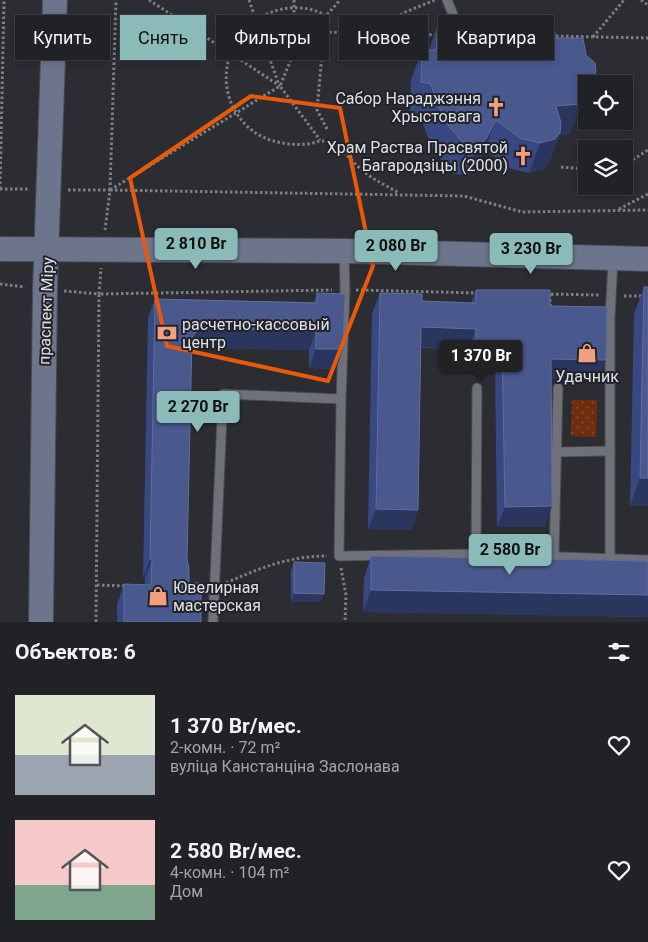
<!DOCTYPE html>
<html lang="ru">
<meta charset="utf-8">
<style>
body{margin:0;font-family:Roboto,sans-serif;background:#282a2e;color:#f1f3f6;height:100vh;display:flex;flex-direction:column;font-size:19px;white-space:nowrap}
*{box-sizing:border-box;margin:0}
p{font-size:16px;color:#a2a4a7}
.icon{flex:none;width:28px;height:28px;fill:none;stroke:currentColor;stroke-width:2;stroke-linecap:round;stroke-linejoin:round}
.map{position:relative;height:622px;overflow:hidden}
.sheet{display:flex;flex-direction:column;background:#202226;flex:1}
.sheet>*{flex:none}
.guide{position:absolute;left:15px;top:15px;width:619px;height:45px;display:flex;gap:10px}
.controls{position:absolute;left:578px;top:75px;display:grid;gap:10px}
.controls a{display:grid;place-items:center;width:55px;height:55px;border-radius:0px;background:#202226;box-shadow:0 2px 8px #0003,0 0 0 1px #3d3f43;font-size:25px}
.price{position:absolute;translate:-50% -42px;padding:0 11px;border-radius:5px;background:#8bbbb9;color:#111;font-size:16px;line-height:32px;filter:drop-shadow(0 1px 2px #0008)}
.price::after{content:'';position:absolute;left:50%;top:30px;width:15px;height:11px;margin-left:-8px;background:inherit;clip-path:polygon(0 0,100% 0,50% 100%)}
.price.on{background:#222;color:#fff}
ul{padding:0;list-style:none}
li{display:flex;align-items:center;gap:15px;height:125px;padding:0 15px}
li span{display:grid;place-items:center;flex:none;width:140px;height:100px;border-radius:0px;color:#555}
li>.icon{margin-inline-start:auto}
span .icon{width:60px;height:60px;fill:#fffc;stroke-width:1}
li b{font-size:21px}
h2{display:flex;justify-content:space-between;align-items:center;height:60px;padding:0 15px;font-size:21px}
.tag{padding:0 18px;border-radius:0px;background:#202226;box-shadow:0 2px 8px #0003,0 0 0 1px #3d3f43;font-size:18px;line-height:45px}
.tag.on{background:#8bbbb9;color:#111}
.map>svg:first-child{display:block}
.green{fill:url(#green-dots)}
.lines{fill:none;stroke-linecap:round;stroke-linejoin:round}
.lane-casing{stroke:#484a50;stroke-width:11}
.secondary-casing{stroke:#484a50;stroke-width:26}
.path{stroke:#7d7f84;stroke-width:3;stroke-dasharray:2.5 2.5;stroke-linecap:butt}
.lane{stroke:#6e7178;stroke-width:9}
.secondary{stroke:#6c758c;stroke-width:24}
.wall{fill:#374882}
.shaded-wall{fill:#2a365e}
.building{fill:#49588d;stroke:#616e9b}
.marked{fill:none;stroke:#e8590c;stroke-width:4;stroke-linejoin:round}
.labels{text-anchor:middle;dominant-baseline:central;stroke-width:4;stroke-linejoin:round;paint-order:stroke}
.poi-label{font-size:16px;fill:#e0e1e5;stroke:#212329;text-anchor:end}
.street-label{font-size:16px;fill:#e0e1e5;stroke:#212329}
</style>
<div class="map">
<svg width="648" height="622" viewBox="0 0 648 622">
<defs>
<pattern id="green-dots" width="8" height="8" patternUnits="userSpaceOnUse" patternTransform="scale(1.25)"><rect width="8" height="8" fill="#6f2d0d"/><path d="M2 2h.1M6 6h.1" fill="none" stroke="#834b30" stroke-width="1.8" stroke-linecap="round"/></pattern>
</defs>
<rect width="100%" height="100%" fill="#2b2d33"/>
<polygon class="green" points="572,400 597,400 596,437 571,436"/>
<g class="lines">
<defs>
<g id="lane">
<polyline points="447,0 459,29 477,35"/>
<polyline points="344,252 345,290 341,399 339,556 476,554 648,560"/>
<polyline points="557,452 610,451"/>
<polyline points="476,554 477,388"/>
<polyline points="554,557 558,388"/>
<polyline points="610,559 610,319 613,259"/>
<polyline points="213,622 223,394 341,399"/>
</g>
<g id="secondary">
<polyline points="0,249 344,251 648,259"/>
<polyline points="41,622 45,289 55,0"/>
</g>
</defs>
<use href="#lane" class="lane-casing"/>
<use href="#secondary" class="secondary-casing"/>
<g class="path">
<polyline points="149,0 280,86"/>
<polyline points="249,0 279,85"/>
<polyline points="294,0 294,52 280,86 320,140"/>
<polyline points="641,0 648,5"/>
<path d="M326 16C316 9 302 7 290 8 233 13 205 82 245 124 261 141 285 146 308 144 316 143 320 139 329 142 340 145 354 164 363 171 374 180 387 186 399 193"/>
<polyline points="386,34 388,25 403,13 435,0"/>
<polyline points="551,36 648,38"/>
<polyline points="593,37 624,0"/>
<polyline points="294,52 340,0"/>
<polyline points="327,129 317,110 324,32 437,35"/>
<polyline points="624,164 628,163 648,150"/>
<polyline points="561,167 586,169"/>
<polyline points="0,189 29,189"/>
<polyline points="0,189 4,0"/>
<polyline points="68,190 110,190 105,230"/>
<polyline points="110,190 464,196 522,212 648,210"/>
<polyline points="110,190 280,86"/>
<polyline points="110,190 116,0"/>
<polyline points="619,209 648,194"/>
<polyline points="0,284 25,287"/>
<polyline points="356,290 477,293"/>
<polyline points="64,291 99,294 101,268"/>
<polyline points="546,294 600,295"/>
<polyline points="550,294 550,309"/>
<polyline points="624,296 648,296"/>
<polyline points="341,568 346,595 345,622"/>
<path d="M226 583C260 568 289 556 327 556"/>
<polyline points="97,585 126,586"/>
<polyline points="96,622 99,294 332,290"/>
</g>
<use href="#lane" class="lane"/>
<use href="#secondary" class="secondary"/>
</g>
<g class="wall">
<polygon points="438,24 460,57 479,58 488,32 555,38 586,55 592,84 585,102 580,111 577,114 570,134 559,135 549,163 544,169 529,173 509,168 485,150 475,169 467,176 452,173 437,155 427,135 420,114 410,112 411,80 422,50 429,50"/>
<polygon points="644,287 648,287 648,506 630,506 634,314"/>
<polygon points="476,290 550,306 599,380 551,379 545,527 497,527 495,364 468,364 468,349 421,348 418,510 411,530 368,529 372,314 380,293 422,301 471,303"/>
<polygon points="317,293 343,349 336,369 309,368 309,350 191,348 187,559 189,583 201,622 117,622 117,604 124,584 145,585 145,578 143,578 148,318 155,299 314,302"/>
<polygon points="371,556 648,561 648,617 363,612 364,578"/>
<polygon points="294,562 324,594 320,602 291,602 291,571"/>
</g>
<g class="shaded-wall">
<polygon points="596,72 592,84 589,84"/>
<polygon points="586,86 586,99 580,111 577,114 570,134 559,135 549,163 544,169 529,173 540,143 556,106 583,90"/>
<polygon points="496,120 485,150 475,169 467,176 478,146"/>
<polygon points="421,327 476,329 468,349 414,347"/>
<polygon points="199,328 316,331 309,350 192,348 185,356 192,337"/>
<polygon points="476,343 502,343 495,364 468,364"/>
<polygon points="316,349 343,349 336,369 309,368"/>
<polygon points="551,359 606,360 599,380 543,379"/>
<polygon points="640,478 648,478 648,506 630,506"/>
<polygon points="552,506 545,527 497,527 505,507"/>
<polygon points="376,509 418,510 411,530 368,529"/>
<polygon points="150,559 152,559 145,578 143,578"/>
<polygon points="371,590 648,595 648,617 363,612"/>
<polygon points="294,593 324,594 320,602 291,602"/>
</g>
<g class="building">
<polygon points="449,14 457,17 462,25 460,57 487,58 488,32 521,29 555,31 555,38 583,38 586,55 595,63 596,72 591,81 589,84 586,84 586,86 583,90 581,104 556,106 561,123 560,133 555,139 540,143 520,138 496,120 486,139 478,146 463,143 448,125 438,105 431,84 421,82 422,50 436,50 438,24 442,16"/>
<polygon points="644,287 648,287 648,478 640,478"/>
<polygon points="476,290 550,290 550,306 607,307 606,360 551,359 552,506 505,507 502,343 476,343 476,329 421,327 418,510 376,509 380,293 422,294 422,301 476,303"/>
<polygon points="317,293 345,294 343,349 316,349 316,331 199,328 192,337 187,559 189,568 189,583 201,583 201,622 124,622 124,584 151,585 152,559 150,559 155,299 317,303"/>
<polygon points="371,556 648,561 648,595 371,590"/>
<polygon points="294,562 325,563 324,594 294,593"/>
</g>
<path class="marked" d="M251 96 340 108 373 266 328 381 167 346 130 178Z"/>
<defs>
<symbol id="church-bare" viewBox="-9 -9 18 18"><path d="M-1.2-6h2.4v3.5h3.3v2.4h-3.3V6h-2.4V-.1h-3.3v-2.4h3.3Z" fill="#f2a07f" stroke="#212329" stroke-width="2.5" paint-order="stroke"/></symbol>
<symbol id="bank-bare" viewBox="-9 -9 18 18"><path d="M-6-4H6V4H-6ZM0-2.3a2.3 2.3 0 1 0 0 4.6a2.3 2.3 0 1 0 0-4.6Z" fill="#f2a07f" stroke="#212329" stroke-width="2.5" paint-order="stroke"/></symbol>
<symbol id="shop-bare" viewBox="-9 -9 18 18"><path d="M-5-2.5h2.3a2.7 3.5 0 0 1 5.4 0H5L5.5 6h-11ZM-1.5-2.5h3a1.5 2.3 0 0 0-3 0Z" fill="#f2a07f" stroke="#212329" stroke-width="2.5" paint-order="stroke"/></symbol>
</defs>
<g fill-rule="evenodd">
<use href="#church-bare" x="482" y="93" width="28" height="28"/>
<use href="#church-bare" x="509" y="142" width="28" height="28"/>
<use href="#bank-bare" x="153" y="319" width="28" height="28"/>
<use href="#shop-bare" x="573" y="339" width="28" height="28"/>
<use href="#shop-bare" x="144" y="582" width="28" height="28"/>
</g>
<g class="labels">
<g class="poi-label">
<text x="481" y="98">Сабор Нараджэння<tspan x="481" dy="18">Хрыстовага</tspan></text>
<text x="508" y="147">Храм Раства Прасвятой<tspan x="508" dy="18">Багародзіцы (2000)</tspan></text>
<text x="182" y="324" text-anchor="start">расчетно-кассовый<tspan x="182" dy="18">центр</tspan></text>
<text x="587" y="376" text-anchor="middle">Удачник</text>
<text x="173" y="587" text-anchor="start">Ювелирная<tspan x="173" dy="18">мастерская</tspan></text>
</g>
<g class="street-label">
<text transform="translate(46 311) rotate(-88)">праспект Міру</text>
</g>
</g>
</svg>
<div class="controls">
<a><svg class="icon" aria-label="locate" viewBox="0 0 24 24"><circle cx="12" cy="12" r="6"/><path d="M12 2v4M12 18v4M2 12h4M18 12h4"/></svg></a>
<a><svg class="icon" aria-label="layers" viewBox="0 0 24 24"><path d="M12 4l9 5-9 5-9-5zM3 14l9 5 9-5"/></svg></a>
</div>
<b class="price" style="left:196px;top:270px">2 810 Br</b>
<b class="price" style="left:396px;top:272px">2 080 Br</b>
<b class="price" style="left:531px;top:275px">3 230 Br</b>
<b class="price on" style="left:481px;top:382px">1 370 Br</b>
<b class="price" style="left:198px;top:433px">2 270 Br</b>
<b class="price" style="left:510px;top:576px">2 580 Br</b>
<div class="guide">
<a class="tag">Купить</a>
<a class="tag on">Снять</a>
<a class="tag">Фильтры</a>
<a class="tag">Новое</a>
<a class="tag">Квартира</a>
</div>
</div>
<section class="sheet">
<h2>Объектов: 6<svg class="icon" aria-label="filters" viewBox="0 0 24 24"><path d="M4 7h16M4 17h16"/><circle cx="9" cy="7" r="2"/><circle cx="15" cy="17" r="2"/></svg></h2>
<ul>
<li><span style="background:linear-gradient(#dfe7d0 60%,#9aa5b1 0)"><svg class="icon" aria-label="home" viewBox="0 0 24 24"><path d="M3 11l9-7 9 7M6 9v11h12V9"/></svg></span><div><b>1 370 Br/мес.</b><p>2-комн. · 72 m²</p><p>вуліца Канстанціна Заслонава</p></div><svg class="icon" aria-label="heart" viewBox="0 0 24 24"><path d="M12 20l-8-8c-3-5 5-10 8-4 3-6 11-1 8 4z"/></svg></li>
<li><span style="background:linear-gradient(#f6c9c9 65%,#7fa58c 0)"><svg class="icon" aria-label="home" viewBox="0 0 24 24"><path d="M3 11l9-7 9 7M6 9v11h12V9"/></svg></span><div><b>2 580 Br/мес.</b><p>4-комн. · 104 m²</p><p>Дом</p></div><svg class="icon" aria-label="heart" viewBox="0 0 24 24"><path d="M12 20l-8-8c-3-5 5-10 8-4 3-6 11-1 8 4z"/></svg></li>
</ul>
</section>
